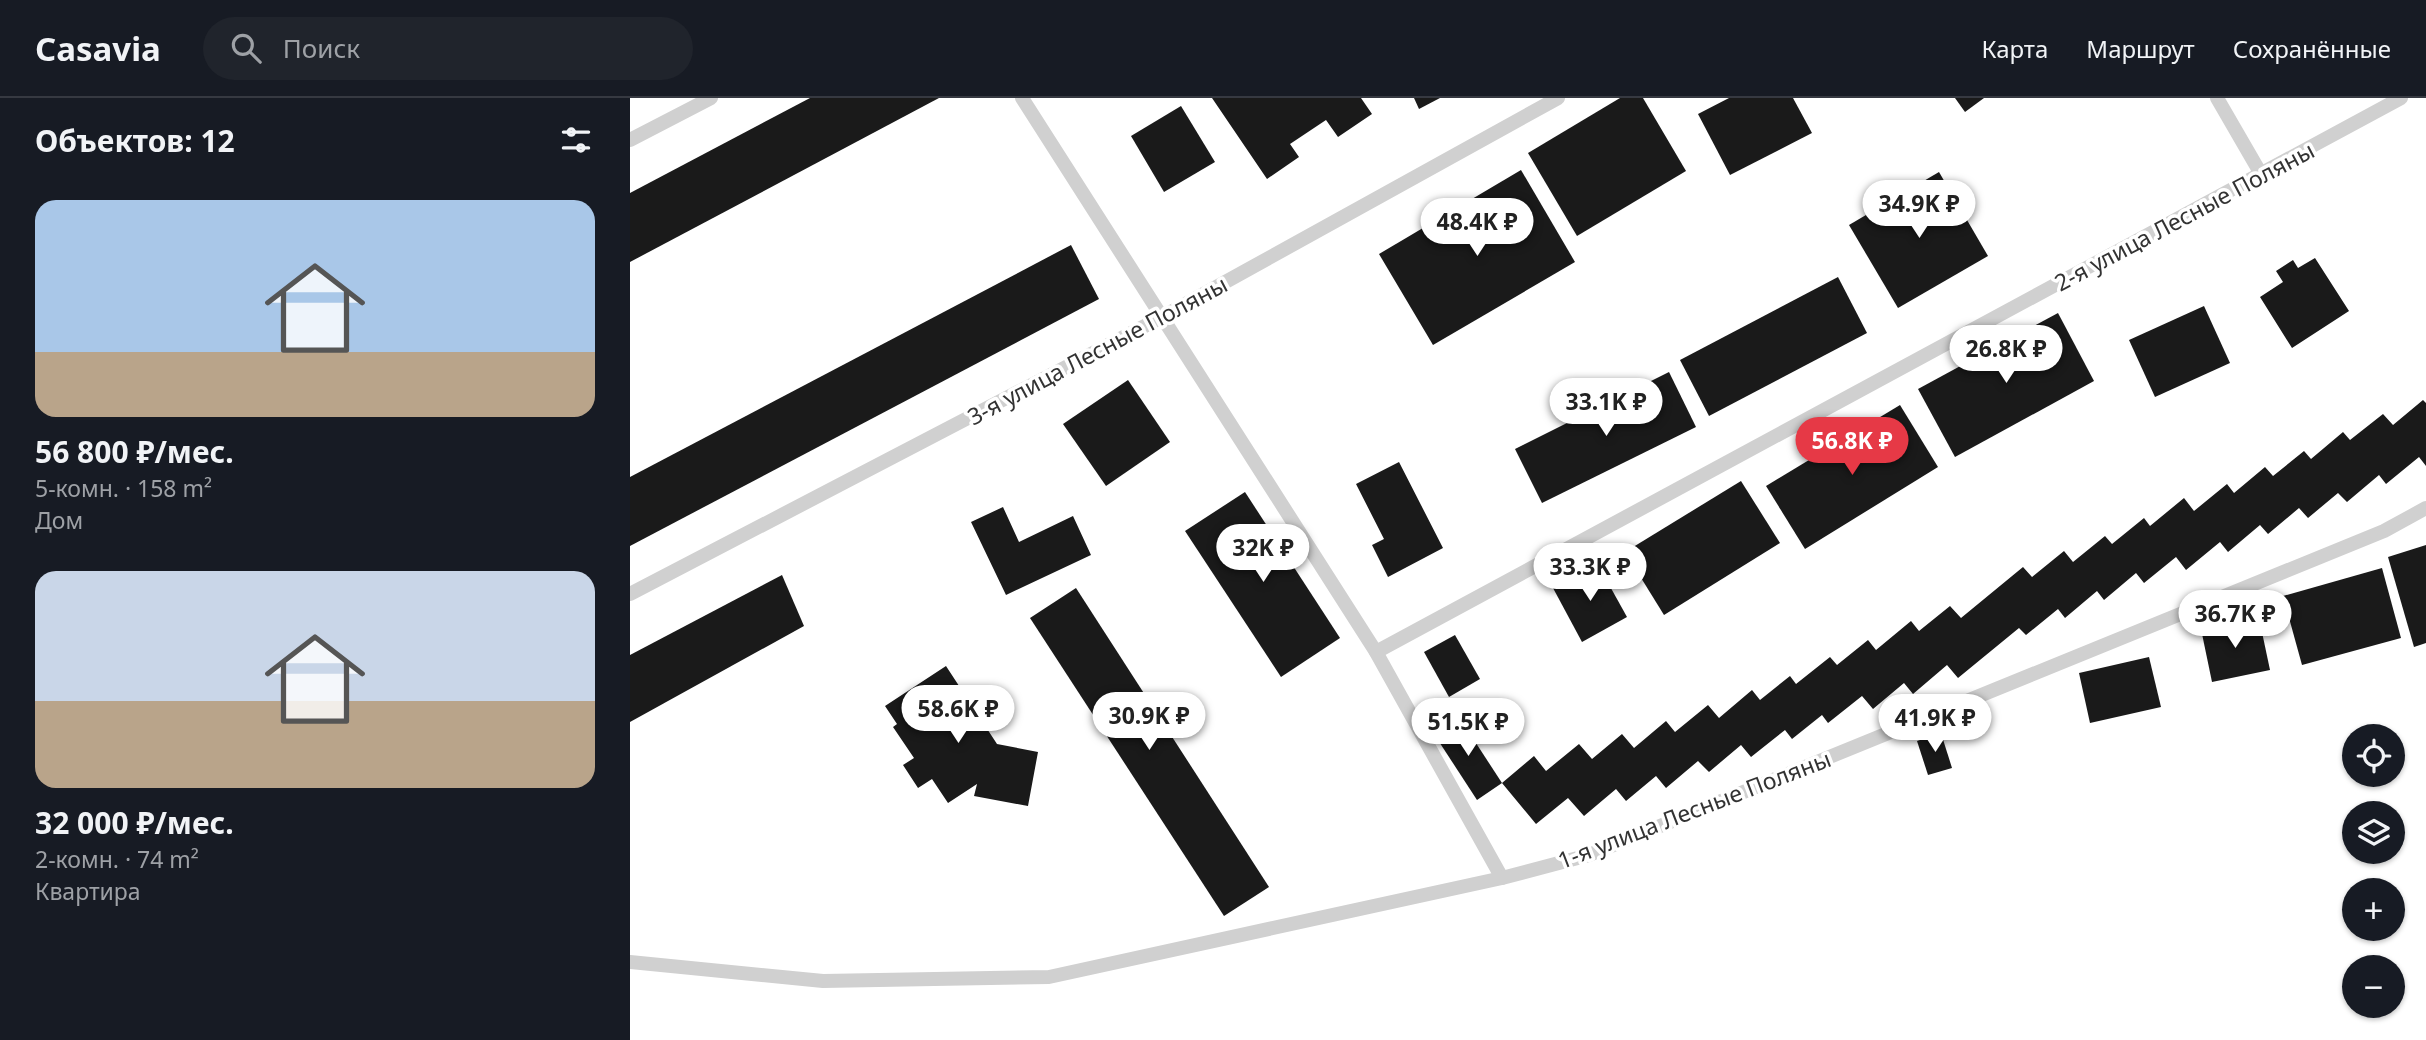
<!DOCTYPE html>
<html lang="ru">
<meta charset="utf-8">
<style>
body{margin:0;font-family:"Noto Sans",sans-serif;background:#20242c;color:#f1f3f6;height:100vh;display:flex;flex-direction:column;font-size:26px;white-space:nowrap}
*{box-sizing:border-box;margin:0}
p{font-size:23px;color:#9ea1a6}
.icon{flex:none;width:38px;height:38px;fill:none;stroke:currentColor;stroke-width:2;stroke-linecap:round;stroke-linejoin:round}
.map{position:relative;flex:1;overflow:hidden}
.sheet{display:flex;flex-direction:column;background:#171b24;width:630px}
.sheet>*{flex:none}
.buttons{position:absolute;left:1712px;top:626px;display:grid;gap:14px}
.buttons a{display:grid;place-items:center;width:63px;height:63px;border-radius:50%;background:#171b24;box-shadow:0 2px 5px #0004;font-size:35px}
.price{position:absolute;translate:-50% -60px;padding:0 16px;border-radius:24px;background:#fff;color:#222;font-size:23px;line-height:46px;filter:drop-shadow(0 2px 4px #0008)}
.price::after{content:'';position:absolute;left:50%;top:42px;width:21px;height:16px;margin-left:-10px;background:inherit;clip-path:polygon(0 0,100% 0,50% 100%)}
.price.selected{background:#e63946;color:#fff}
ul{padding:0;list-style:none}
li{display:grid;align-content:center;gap:14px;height:371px;padding:0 35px}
li span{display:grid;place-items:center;height:217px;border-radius:21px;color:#555}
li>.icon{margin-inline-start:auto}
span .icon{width:126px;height:126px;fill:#fffc;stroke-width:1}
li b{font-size:30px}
h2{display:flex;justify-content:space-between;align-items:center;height:84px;padding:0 35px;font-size:30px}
header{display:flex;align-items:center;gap:42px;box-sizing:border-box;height:98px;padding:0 35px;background:#171b24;border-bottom:2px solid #363941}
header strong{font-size:33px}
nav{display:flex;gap:38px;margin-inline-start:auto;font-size:24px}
.search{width:490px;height:63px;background:#20242c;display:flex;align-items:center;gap:18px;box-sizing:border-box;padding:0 24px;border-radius:38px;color:#9ea1a6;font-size:26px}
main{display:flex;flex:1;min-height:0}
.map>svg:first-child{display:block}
.building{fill:#1a1a1a}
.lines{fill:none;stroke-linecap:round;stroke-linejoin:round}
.lane{stroke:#d0d0d0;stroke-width:14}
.labels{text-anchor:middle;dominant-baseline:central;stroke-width:7;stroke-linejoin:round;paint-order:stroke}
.street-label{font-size:23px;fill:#333;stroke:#fff}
</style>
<header>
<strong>Casavia</strong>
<div class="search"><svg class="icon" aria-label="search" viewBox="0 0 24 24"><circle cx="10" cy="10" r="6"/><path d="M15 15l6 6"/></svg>Поиск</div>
<nav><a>Карта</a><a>Маршрут</a><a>Сохранённые</a></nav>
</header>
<main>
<section class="sheet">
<h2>Объектов: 12<svg class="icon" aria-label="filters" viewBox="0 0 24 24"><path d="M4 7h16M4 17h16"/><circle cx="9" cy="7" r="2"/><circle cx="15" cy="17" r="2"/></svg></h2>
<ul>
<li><span style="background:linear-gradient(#a9c7e8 70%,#b9a48a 0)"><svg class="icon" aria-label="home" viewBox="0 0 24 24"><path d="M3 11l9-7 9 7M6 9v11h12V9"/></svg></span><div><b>56 800 ₽/мес.</b><p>5-комн. · 158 m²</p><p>Дом</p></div></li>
<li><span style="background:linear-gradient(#c9d6e8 60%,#b9a48a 0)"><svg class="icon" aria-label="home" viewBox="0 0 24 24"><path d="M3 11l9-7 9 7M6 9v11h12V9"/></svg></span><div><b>32 000 ₽/мес.</b><p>2-комн. · 74 m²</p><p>Квартира</p></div></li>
</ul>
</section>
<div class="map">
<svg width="1796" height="942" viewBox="0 0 1796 942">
<rect width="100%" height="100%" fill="#fff"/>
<g class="building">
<polygon points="180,0 309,0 0,164 0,95"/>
<polygon points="582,0 731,0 742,16 708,39 696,22 660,46 669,59 637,81"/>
<polygon points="784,0 810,0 789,11"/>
<polygon points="990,0 1013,0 1056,73 947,138 898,55"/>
<polygon points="1099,0 1163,0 1182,35 1100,77 1068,16"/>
<polygon points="1325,0 1354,0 1335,14"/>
<polygon points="551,8 585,64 534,94 501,38"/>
<polygon points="891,72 945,164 803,247 749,156"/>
<polygon points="1309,74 1358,158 1268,210 1219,127"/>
<polygon points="441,147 469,201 0,448 0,379"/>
<polygon points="1685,160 1719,213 1662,250 1630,199 1653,184 1646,173 1663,162 1668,170"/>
<polygon points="1208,179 1237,235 1079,318 1050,262"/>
<polygon points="1574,208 1600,265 1525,299 1499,242"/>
<polygon points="1428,215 1464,283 1325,359 1288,291"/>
<polygon points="1039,274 1066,329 912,405 885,351"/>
<polygon points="498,282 540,344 476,388 433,326"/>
<polygon points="1793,302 1796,305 1796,368 1789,359 1756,386 1749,377 1717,404 1708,395 1678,420 1669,410 1638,436 1630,427 1598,454 1590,444 1556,472 1546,459 1514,485 1506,475 1474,502 1467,493 1435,520 1428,511 1396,537 1389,530 1328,580 1317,567 1283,596 1274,585 1243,611 1232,598 1198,625 1192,617 1162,641 1155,632 1121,659 1111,647 1079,674 1068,663 1036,690 1026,678 996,703 986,691 954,718 938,700 906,726 872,685 904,658 916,673 949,646 962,661 992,636 1004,650 1036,623 1045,634 1078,607 1089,620 1122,592 1130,602 1160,578 1166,586 1200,559 1207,567 1238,542 1246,552 1281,523 1289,533 1320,508 1331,520 1393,469 1402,479 1434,453 1443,464 1475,438 1482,446 1514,420 1520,428 1554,400 1564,413 1597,386 1604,395 1635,369 1643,378 1674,353 1681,361 1713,334 1720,342 1753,316 1763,327"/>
<polygon points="1270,307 1308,369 1175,451 1136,388"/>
<polygon points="769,364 813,450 758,479 742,447 754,441 726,386"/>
<polygon points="1111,383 1150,445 1034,517 995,454"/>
<polygon points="615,394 710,540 651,579 555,433"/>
<polygon points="373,409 389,444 443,418 461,457 376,497 341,424"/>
<polygon points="1796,447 1796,545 1784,549 1758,459"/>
<polygon points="967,465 997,519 952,544 923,490"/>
<polygon points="1752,470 1771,540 1672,567 1653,498"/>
<polygon points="152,477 174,528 0,624 0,557"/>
<polygon points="446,490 639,789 594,818 400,520"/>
<polygon points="1629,520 1640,572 1582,584 1571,531"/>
<polygon points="825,537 850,581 819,599 794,554"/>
<polygon points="1519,559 1531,609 1460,625 1449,575"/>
<polygon points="316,568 367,646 408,654 398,708 344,698 347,686 318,705 302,681 288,690 273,667 284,660 263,629 267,626 255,608"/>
<polygon points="829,619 872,685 847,702 804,636"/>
<polygon points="1311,635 1322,670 1298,677 1287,643"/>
</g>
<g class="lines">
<g class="lane">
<polyline points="392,0 746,554 872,780"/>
<polyline points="1587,0 1631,76"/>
<polyline points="0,42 81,0"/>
<polyline points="0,496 532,219 928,0"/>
<polyline points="746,554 1771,0"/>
<polyline points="0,864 193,883 419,879 872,780 959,757 1754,433 1796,410"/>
</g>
</g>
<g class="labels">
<g class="street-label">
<text transform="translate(1554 118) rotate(-28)">2-я улица Лесные Поляны</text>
<text transform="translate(467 252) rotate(-28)">3-я улица Лесные Поляны</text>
<text transform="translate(1064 711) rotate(-21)">1-я улица Лесные Поляны</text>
</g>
</g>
</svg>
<div class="buttons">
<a><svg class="icon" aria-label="locate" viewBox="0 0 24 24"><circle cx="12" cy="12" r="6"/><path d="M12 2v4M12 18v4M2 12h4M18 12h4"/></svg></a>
<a><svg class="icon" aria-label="layers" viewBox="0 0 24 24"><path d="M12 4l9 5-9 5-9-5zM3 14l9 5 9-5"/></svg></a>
<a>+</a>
<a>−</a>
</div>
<b class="price" style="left:1289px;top:142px">34.9K ₽</b>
<b class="price" style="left:847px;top:160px">48.4K ₽</b>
<b class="price" style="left:1376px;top:287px">26.8K ₽</b>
<b class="price" style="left:976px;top:340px">33.1K ₽</b>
<b class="price selected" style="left:1222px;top:379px">56.8K ₽</b>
<b class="price" style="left:633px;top:486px">32K ₽</b>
<b class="price" style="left:960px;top:505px">33.3K ₽</b>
<b class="price" style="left:1605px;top:552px">36.7K ₽</b>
<b class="price" style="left:328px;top:647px">58.6K ₽</b>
<b class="price" style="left:519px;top:654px">30.9K ₽</b>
<b class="price" style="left:1305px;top:656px">41.9K ₽</b>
<b class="price" style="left:838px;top:660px">51.5K ₽</b>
</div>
</main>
